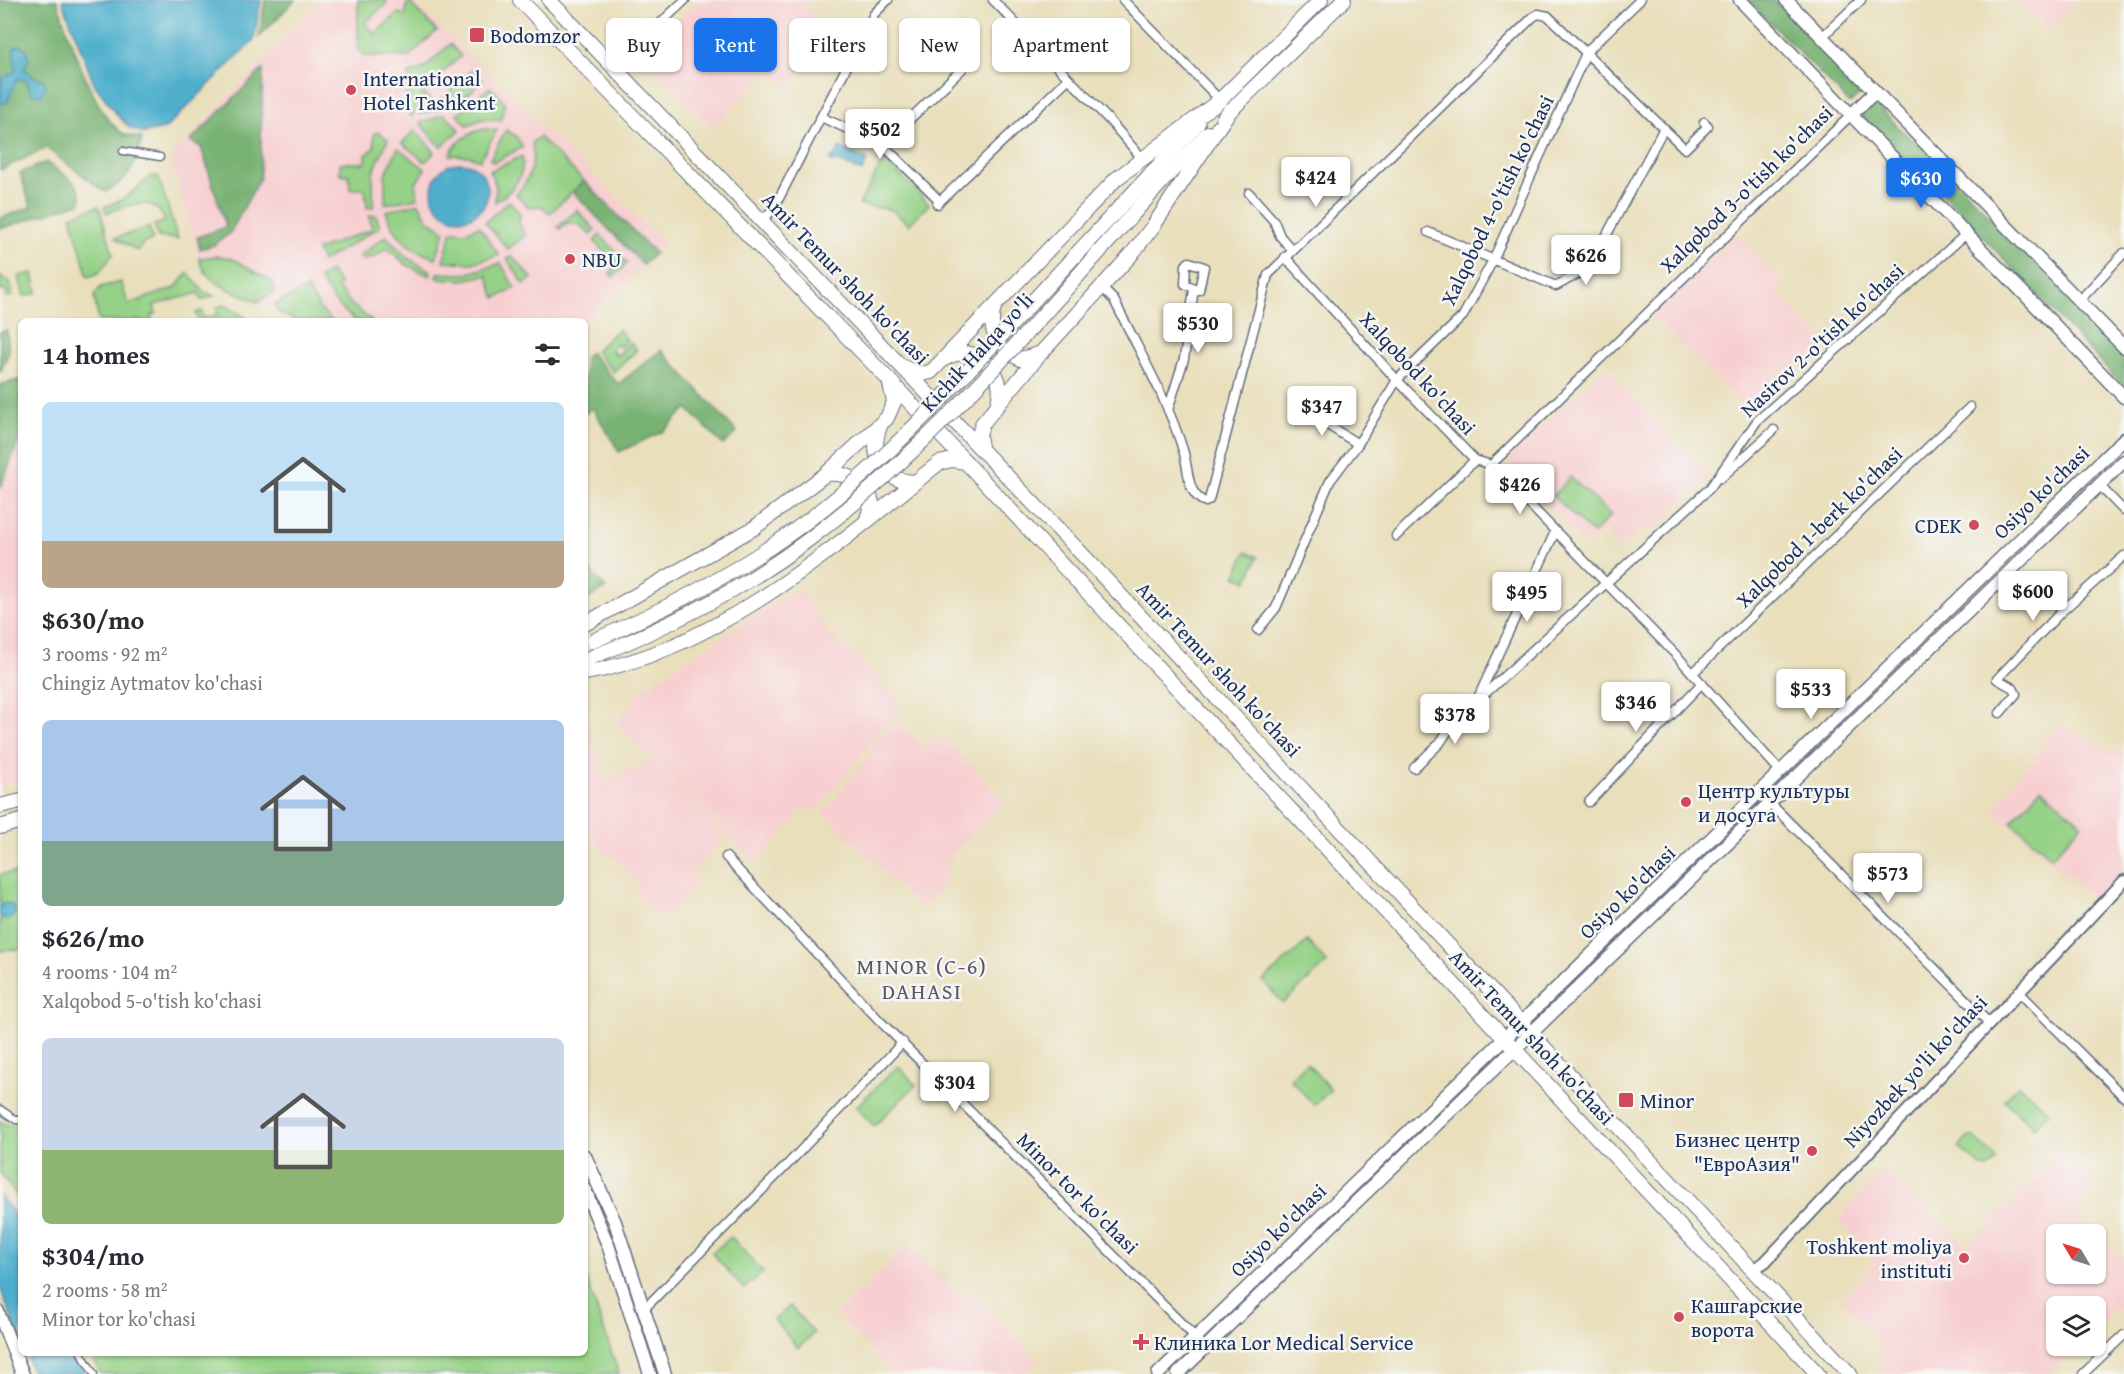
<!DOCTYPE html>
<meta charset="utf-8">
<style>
body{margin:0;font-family:"Gentium Book Plus",serif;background:#f2f2f3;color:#2b2b33;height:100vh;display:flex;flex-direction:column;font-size:22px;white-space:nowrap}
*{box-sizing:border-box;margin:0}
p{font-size:20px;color:#7c7c81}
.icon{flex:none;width:33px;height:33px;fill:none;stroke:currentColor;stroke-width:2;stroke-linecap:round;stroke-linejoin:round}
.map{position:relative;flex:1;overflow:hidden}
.drawer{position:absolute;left:18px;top:318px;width:570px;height:1038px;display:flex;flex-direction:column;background:#fff;border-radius:9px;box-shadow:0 2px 4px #0004}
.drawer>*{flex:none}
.guide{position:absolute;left:606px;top:18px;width:570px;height:54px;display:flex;gap:12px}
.needle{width:39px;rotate:308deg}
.controls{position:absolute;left:2046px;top:1224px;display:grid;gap:12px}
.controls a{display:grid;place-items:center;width:60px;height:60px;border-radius:9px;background:#fff;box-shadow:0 2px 4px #0004;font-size:30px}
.price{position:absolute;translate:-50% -51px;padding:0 14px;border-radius:6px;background:#fff;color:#222;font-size:20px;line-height:39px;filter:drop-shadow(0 2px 3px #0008)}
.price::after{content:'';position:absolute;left:50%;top:36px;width:18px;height:14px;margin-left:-9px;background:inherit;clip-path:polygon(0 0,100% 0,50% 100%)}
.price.active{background:#1a73e8;color:#fff}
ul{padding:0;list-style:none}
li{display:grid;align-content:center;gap:12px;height:318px;padding:0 24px}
li span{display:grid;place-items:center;height:186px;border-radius:9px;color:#555}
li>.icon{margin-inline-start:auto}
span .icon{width:108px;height:108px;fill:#fffc;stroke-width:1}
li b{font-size:26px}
h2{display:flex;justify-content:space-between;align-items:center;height:72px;padding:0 24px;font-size:26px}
.chip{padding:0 21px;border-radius:9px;background:#fff;box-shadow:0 2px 4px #0004;font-size:21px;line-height:54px}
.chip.active{background:#1a73e8;color:#fff}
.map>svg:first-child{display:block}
.built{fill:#f7cfd0;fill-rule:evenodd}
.green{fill:#95d186;stroke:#588072;stroke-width:1.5}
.forest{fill:#78b373;stroke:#4a7168;stroke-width:1.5}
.water{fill:#4dafcc;stroke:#346f95;stroke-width:1.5}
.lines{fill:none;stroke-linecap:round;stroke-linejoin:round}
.pedestrian-casing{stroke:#636d7f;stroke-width:9}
.minor-casing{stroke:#636d7f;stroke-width:11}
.tertiary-casing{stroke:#636d7f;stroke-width:14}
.secondary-casing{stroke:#636d7f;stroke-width:15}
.primary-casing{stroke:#636d7f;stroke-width:16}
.trunk-casing{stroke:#636d7f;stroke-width:16}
.pedestrian{stroke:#fff;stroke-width:6}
.minor{stroke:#fff;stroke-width:8}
.tertiary{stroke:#fff;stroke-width:10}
.secondary{stroke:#fff;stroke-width:12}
.primary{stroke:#fff;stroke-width:14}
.trunk{stroke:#fff;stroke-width:14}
.trunk-bridge-casing{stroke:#636d7f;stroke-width:16;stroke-linecap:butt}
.trunk-bridge{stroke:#fff;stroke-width:14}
.poi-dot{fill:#d1495b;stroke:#f6f6f2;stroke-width:2}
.labels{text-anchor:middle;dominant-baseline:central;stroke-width:5;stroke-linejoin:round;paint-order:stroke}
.poi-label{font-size:21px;fill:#1b2f5e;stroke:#f6f6f2;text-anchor:start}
.street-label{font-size:21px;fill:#1b2f5e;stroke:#f6f6f2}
.neighbourhood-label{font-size:22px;letter-spacing:1.5px;fill:#5d536d;stroke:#f6f6f2}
</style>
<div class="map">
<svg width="2124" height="1374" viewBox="0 0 2124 1374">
<rect width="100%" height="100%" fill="#f6f6f2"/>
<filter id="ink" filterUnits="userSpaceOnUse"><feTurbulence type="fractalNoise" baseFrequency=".0167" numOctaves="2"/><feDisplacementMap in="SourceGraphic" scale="12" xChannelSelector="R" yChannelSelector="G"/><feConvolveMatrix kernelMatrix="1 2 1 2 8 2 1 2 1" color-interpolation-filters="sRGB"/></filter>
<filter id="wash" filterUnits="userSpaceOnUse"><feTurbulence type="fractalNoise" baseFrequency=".008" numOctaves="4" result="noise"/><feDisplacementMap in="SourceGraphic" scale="24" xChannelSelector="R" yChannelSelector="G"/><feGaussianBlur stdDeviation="1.35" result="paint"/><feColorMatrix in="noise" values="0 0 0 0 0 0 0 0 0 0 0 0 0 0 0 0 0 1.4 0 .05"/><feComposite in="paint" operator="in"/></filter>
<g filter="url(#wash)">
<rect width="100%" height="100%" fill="#e9dfbb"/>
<g class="built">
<polygon points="321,0 412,0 665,244 585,321 296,321 212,280 196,251 171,157"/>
<polygon points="699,0 811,0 804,7 822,24 791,90 771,69 712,128 641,55"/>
<polygon points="2016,0 2076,0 2052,29"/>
<polygon points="1737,234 1784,285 1778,293 1826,345 1750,414 1651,314"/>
<polygon points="1605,367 1709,477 1650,532 1644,525 1620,548 1603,530 1586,546 1507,460"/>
<polygon points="21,379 21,780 0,786 0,385"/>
<polygon points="799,587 825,629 903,703 814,814 805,807 756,863 617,722 640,691"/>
<polygon points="897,719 924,748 936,738 952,746 1005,802 953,853 943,884 922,909 823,813"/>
<polygon points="585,722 607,781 652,760 725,835 691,873 697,883 662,920 635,894 641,885 591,838 585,844"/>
<polygon points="2059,726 2124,756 2124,867 2095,901 1993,810"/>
<path d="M2061 1151 2096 1187 2075 1209 2124 1263V1302L2096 1329V1306H2056V1346H2077L2047 1374H1882V1348L1842 1299 1871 1270V1252L1837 1221 1884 1167 1967 1246ZM2056 1234H2096V1274H2056Z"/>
<polygon points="908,1245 962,1298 972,1293 1038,1362 1026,1374 893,1374 836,1314"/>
</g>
<g class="green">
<polygon points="358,0 386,0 387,3 365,23 375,34 398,13 406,15 406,5 410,3 437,31 408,57 364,56 358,48"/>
<polygon points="450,44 461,56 426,87 412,117 405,109 409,74 424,68"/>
<polygon points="473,69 483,80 452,109 442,99"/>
<polygon points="490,87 505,102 501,120 483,119 467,125 457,114"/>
<polygon points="425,94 440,109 419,115"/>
<polygon points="444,114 460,130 441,147 420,123"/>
<path d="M485 129 497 130 480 160 469 156 450 155C454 142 472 131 485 129Z"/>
<polygon points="415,130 435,152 425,162 402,143"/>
<polygon points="506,130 516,136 523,147 494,162 490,159"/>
<polygon points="378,132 388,139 373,173 373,207 367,208 365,189 350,189 349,175 340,174 340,163 366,163 366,155 374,148 374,133"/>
<path d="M539 137 584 181 550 213 541 206 528 207 516 194C531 179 535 163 532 142Z"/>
<polygon points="398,148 425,169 416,183 418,198 385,204 385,175"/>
<path d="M522 156C526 177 511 192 495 202L496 186 490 171Z"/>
<polygon points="884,159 929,204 909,225 892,210 859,205"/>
<path d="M151 176H158L178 239 158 237 154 225 165 221C154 192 128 206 106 213L104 207 124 199Z"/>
<polygon points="509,201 520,213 519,224 526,235 508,249 485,222"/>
<path d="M419 203 428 220 445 231 436 258C410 251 395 237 386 211Z"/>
<polygon points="99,206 113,254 99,273 88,277 71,216"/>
<polygon points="577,210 595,230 590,235 580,225 567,223 560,229 558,227"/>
<polygon points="376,215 380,227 322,262 317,250 372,229 369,216"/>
<polygon points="479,226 499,255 472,263 443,261 452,231 466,232"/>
<polygon points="149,227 153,240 143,243 138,251 115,238"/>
<polygon points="600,235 627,263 613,277 610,273 617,265 594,241"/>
<polygon points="386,236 407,258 431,271 430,276 407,265 387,248 373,258 370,256 364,261 360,256"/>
<path d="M219 256 233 259 273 282 275 291 258 302C236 292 205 285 199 258Z"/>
<polygon points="512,256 532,278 524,284 507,259"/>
<polygon points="501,263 515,289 495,298 487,275 463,280 437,278 438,273 466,274"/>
<polygon points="330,271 340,284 337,287 351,304 372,321 355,321 334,301 319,279"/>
<polygon points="33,273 37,293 24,296 19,276"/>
<polygon points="188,273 203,291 214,296 201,300 199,293 154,305 156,314 151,316 152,321 99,321 94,296 101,287 121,282 128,304 175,288"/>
<polygon points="0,277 9,281 13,296 7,297 6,290 0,291"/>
<polygon points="307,288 320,309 332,321 296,321 278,312 275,304"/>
<polygon points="225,305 247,318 237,321 198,321 196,313 202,311 204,318 218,314 217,307"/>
<polygon points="618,329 627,340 620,347 617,344 611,349 617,356 630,342 637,350 613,372 595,351"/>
<polygon points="1570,477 1611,515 1593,534 1553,496"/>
<polygon points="1246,552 1258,557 1247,581 1235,576"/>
<polygon points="2041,788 2082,824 2052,857 2011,822"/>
<polygon points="21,872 21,949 0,951 0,874"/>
<polygon points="1307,941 1327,963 1283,1003 1263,981"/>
<polygon points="1307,1063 1331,1090 1314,1105 1290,1079"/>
<polygon points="898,1066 916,1085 874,1126 856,1107"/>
<polygon points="2019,1085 2049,1112 2034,1128 2004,1100"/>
<polygon points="0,1122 9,1125 21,1124 21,1201 0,1173"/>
<polygon points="1969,1137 1974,1137 1997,1159 1989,1168 1981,1167 1959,1147"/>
<polygon points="731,1237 763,1272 744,1289 712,1253"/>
<polygon points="585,1275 619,1374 101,1374 90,1353 585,1353"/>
<polygon points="790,1306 814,1333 798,1348 774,1320"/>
</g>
<g class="forest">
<path d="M0 0H57C67 32 95 118 124 134 129 137 137 137 142 138 136 165 131 179 105 192L46 148 0 170Z"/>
<polygon points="265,0 295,0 259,37"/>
<polygon points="1748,0 1775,0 1863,91 1850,104"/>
<polygon points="263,69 260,178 230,233 214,245 200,249 197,237 226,227 201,147 190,141"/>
<polygon points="1873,100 1903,132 1930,154 2124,355 2124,387 1922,172 1908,164 1859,113"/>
<path d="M46 162C58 171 87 185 80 203L0 229V218L31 207 20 173Z"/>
<polygon points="584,181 655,253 643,265 573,192"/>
<polygon points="7,330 9,352 0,373 0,332"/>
<polygon points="661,350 737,432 723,445 687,408 664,431 619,452 593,408 585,414 585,357 590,352 618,384"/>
<polygon points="21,379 21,434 0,489 0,385"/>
<polygon points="585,565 606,588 585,601"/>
</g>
<g class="water">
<polygon points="62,0 261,0 254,40 165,129 144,133 130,128 117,115 94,84"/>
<polygon points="20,45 26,49 29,59 24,68 32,76 45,81 46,87 41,95 31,93 27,80 17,79 7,103 0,103 2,78 16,71 13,49"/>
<polygon points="839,147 867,160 862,172 838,161 831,162 830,159 836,155"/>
<circle cx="460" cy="191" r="28"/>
<circle cx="7" cy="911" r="8"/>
<polygon points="0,1196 21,1222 21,1344 0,1288"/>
<polygon points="25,1353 72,1353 86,1374 33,1374"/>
</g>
</g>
<g filter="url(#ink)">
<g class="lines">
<defs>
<g id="pedestrian">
<polyline points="123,151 160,157"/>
<polyline points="0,1109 16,1120 21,1120"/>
<polyline points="0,1309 26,1374"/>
<polyline points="81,1353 94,1374"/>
</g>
<g id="minor">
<polyline points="993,0 1109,120 1141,157"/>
<polyline points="1123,0 1220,100"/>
<polyline points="1822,37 1861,0"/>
<polyline points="614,67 685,0"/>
<polyline points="821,117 883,145 940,201"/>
<polyline points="883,145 963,68"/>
<polyline points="1249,193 1274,221 1280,236 1292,250"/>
<polyline points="937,204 1068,79"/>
<polyline points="762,221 774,208 874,14 888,0"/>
<polyline points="1428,232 1556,286 1589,268 1664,128"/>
<polyline points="1285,257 1397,380 1475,460 1491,465 1678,657 1780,771"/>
<polygon points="1189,262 1204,267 1199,290 1185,284 1186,265"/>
<path d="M1102 288 1114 300C1138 349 1167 398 1183 450 1189 467 1186 496 1206 502L1209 500 1268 275 1533 17 1538 14 1548 16 1685 149 1708 126 1704 122"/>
<polyline points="2079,301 2124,253"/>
<polyline points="1299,407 1358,444"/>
<polyline points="1168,410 1184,359 1194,289"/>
<polyline points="1491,465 1851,115"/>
<polyline points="1721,478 1774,430"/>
<polyline points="2099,485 2124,511"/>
<polyline points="1396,536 1475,460"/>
<polyline points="1258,630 1276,608 1330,481 1358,444 1397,380 1463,316 1493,260 1587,51 1640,0"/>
<polyline points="1693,673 1970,407"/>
<polyline points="1476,702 1710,488 1757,421 1966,234"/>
<polyline points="2000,713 2016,694 2013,688 1997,679 2061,612 2124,556"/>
<polyline points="1414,768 1440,743 1449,729 1476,702 1555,532"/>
<polyline points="1589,802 1702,683"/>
<polyline points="1769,802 1990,1024"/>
<polyline points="726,857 879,1020 1199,1341"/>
<polyline points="2018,991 2124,1097"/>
<polyline points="645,1308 788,1164 903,1042"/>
<polyline points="0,1321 20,1374"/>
<polyline points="2083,1374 2124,1335"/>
</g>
<polyline id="tertiary" points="1752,1270 1765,1262 2124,881"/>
<g id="secondary">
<polyline points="1740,0 2124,397"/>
<polyline points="1786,0 2124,347"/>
<polyline points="1851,115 1875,92"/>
<polyline points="585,1156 615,1222 665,1374"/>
<polyline points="585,1190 608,1245 650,1374"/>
<polyline points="1158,1374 2124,439"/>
<polyline points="1178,1374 2124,461"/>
</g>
<g id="primary">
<polyline points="520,0 889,380 1818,1374"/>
<polyline points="549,0 1082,554 1850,1374"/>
</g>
<g id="trunk">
<polyline points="1215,105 1321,0"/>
<polyline points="1224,117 1344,0"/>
<polyline points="1159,165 1198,123"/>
<polyline points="1168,175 1208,133"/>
<path d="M994 307C987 331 999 350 1021 359L1039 354"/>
<path d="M946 358C974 341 1008 372 998 402"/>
<polyline points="903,367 919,374 931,372 1116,179 1220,100"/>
<path d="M880 426C869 456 882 481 915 482"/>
<polyline points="981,447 979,435 982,424 1041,353 1131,255 1154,225 1230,110"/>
<path d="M826 474C847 472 867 481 872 503L866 522"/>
<polyline points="585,624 754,528 826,474 887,418 894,402 889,380"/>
<polyline points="585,660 597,655"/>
<path d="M585 673C718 650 837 545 939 463L952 460 966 462"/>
<polyline points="0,806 21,801"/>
<polyline points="0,827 21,821"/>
</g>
</defs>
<use href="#pedestrian" class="pedestrian-casing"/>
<use href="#minor" class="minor-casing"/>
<use href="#tertiary" class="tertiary-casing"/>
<use href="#secondary" class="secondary-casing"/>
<use href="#primary" class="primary-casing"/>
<use href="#trunk" class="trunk-casing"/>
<use href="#pedestrian" class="pedestrian"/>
<use href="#minor" class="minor"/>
<use href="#tertiary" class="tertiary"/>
<use href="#secondary" class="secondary"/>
<use href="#primary" class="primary"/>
<use href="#trunk" class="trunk"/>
<defs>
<g id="trunk-bridge">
<path d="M593 641C674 606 754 564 824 508 888 457 945 395 1002 335 1054 278 1106 222 1159 165"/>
<path d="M597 655C672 625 743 589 808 540 943 439 1055 299 1168 175"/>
</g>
</defs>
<use href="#trunk-bridge" class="trunk-bridge-casing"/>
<use href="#trunk-bridge" class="trunk-bridge"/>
</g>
</g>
<g class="poi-dot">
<rect x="469" y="27" width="16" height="16" rx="3"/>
<circle cx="351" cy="90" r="6"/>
<circle cx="570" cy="259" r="6"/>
<circle cx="1974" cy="525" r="6"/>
<circle cx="1686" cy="802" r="6"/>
<rect x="1618" y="1092" width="16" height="16" rx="3"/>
<circle cx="1812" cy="1151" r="6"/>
<circle cx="1964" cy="1258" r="6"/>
<circle cx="1679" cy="1317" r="6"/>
<path d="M1138 1333h6v6h6v6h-6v6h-6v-6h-6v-6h6z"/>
</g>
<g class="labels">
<g class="poi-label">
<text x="490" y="35">Bodomzor</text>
<text x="363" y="78">International<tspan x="363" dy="24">Hotel Tashkent</tspan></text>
<text x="582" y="259">NBU</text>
<text x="1962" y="525" text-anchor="end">CDEK</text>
<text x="1698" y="790">Центр культуры<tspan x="1698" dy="24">и досуга</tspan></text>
<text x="1640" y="1100">Minor</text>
<text x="1800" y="1139" text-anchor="end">Бизнес центр<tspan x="1800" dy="24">"ЕвроАзия"</tspan></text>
<text x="1952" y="1246" text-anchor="end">Toshkent moliya<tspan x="1952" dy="24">instituti</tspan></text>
<text x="1691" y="1305">Кашгарские<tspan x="1691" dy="24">ворота</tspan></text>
<text x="1154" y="1342">Клиника Lor Medical Service</text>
</g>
<g class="street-label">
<text transform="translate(1746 189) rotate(-44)">Xalqobod 3-o'tish ko'chasi</text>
<text transform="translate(1497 200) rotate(-64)">Xalqobod 4-o'tish ko'chasi</text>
<text transform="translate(846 278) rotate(46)">Amir Temur shoh ko'chasi</text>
<text transform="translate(1822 340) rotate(-43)">Nasirov 2-o'tish ko'chasi</text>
<text transform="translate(977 352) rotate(-47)">Kichik Halqa yo'li</text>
<text transform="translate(1418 373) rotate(47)">Xalqobod ko'chasi</text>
<text transform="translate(2041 492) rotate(-44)">Osiyo ko'chasi</text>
<text transform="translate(1819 527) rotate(-44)">Xalqobod 1-berk ko'chasi</text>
<text transform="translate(1219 669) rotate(47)">Amir Temur shoh ko'chasi</text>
<text transform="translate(1627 892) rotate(-44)">Osiyo ko'chasi</text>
<text transform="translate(1532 1037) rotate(47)">Amir Temur shoh ko'chasi</text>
<text transform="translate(1915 1071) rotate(-47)">Niyozbek yo'li ko'chasi</text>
<text transform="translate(1078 1193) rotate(45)">Minor tor ko'chasi</text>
<text transform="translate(1278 1230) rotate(-44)">Osiyo ko'chasi</text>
</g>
<g class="neighbourhood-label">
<text x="922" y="966">MINOR (C-6)<tspan x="922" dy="25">DAHASI</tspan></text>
</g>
</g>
</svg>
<div class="controls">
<a><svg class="needle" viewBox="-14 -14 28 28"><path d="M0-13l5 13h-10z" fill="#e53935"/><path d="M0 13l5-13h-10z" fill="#7c7c81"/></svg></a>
<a><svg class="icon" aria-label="layers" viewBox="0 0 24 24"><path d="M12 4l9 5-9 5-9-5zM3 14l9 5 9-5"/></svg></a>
</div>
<b class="price" style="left:880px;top:160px">$502</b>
<b class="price" style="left:1316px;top:208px">$424</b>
<b class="price active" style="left:1921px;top:209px">$630</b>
<b class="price" style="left:1586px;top:286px">$626</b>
<b class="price" style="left:1198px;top:354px">$530</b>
<b class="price" style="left:1322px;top:437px">$347</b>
<b class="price" style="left:1520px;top:515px">$426</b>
<b class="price" style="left:2033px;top:622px">$600</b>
<b class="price" style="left:1527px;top:623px">$495</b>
<b class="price" style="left:1811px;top:720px">$533</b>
<b class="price" style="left:1636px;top:733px">$346</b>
<b class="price" style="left:1455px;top:745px">$378</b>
<b class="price" style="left:1888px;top:904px">$573</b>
<b class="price" style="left:955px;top:1113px">$304</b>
<div class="guide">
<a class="chip">Buy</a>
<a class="chip active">Rent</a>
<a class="chip">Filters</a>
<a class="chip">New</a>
<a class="chip">Apartment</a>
</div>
<section class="drawer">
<h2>14 homes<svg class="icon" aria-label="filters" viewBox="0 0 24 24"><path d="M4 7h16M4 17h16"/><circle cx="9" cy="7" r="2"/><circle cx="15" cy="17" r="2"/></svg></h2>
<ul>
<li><span style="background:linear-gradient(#bfe0f5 75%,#b9a48a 0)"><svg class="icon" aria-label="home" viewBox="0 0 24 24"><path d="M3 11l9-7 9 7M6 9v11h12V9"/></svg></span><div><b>$630/mo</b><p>3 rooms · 92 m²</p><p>Chingiz Aytmatov ko'chasi</p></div></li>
<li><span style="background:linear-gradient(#a9c7e8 65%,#7fa58c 0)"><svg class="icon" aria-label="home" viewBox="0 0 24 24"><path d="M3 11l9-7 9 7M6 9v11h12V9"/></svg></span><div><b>$626/mo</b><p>4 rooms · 104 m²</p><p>Xalqobod 5-o'tish ko'chasi</p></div></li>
<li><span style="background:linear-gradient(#c9d6e8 60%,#8fb573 0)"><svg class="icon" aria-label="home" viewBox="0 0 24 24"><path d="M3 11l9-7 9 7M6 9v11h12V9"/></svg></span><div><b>$304/mo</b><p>2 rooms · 58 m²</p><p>Minor tor ko'chasi</p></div></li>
</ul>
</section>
</div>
